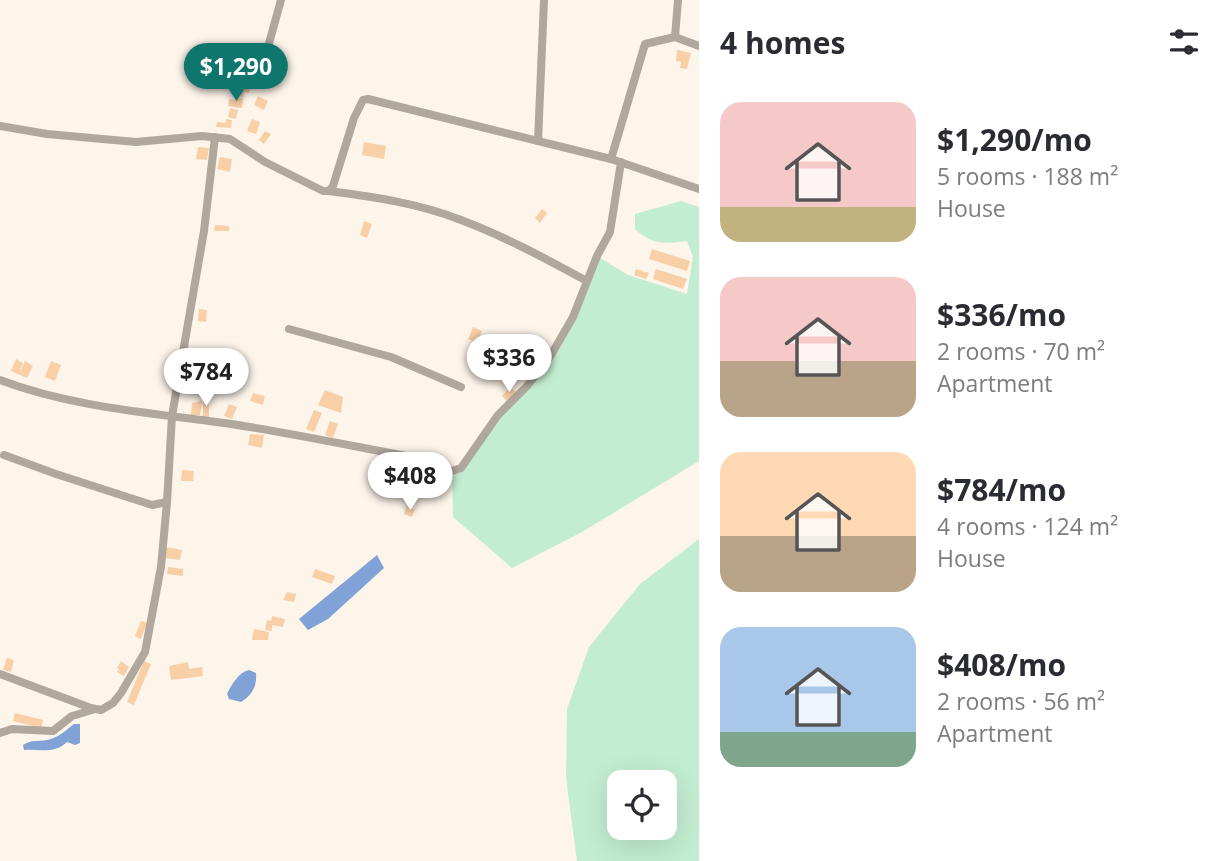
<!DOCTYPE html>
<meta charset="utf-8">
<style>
body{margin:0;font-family:"Open Sans",sans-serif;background:#f2f2f3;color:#2b2b33;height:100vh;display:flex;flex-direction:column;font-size:26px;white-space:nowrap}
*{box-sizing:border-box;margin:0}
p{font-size:23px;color:#7c7c81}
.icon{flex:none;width:38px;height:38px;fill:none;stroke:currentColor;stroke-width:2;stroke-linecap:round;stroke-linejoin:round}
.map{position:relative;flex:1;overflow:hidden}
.drawer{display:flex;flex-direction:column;background:#fff;width:525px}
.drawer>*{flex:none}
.controls{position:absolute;left:607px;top:770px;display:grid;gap:14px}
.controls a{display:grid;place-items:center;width:70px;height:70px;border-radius:14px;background:#fff;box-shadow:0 7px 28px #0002;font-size:35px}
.price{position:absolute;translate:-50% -60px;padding:0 16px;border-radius:24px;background:#fff;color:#222;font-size:23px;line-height:46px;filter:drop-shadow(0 2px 4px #0008)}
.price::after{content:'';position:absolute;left:50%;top:42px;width:21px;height:16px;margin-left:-10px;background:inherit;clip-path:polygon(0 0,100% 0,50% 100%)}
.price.selected{background:#0f766e;color:#fff}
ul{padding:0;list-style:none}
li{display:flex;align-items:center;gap:21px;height:175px;padding:0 21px}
li span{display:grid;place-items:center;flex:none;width:196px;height:140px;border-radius:21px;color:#555}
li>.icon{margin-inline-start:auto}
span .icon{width:84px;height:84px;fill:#fffc;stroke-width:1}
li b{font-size:30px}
h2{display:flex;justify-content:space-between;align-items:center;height:84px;padding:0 21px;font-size:30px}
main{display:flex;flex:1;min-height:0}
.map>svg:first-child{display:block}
.green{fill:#c3edd0;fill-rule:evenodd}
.water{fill:#80a2d7}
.building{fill:#f8cfa7}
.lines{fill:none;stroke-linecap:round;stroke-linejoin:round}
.street{stroke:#b0a79d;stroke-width:8}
</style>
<main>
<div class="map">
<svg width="699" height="861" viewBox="0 0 699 861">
<rect width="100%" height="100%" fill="#fdf4ea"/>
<g class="green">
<path d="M681 201 699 207V461L582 532 512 568 453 517 452 471 461 468 498 415 551 355 597 256 628 275 687 294 693 257 687 241C663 244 653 245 635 229V214Z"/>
<path d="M699 539V861H577L566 778 567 709 589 647 640 584ZM665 782V828H620V782Z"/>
</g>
<g class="water">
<polygon points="377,555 384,568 328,619 308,630 299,619"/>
<path d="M249 670 256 673C257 687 252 695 241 702L229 699 227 694C231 685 239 672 249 670Z"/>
<path d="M74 724H80V743L75 745 67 742C55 754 39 749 24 750L23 745C32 739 38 742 47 740 58 738 66 730 74 724Z"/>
</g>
<g class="building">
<polygon points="677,50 691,53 687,69 680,68 681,62 676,61"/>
<polygon points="239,86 250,89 249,93 244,92 243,97 232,95 233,89 238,89"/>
<polygon points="258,96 268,101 264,110 254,105"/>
<polygon points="235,97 243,98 242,108 228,106 229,99 235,100"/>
<polygon points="230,108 238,110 236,119 228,117"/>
<polygon points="226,119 232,120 231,128 216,127 217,122 225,123"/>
<polygon points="252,119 260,122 256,134 247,131"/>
<polygon points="265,131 271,134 264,144 259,140"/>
<polygon points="364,142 386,146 384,159 362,155"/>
<polygon points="198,147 209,148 207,160 196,159"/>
<polygon points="220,157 232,159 230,172 217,169"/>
<polygon points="542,209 547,213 540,223 535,218"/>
<polygon points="364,221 372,224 367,238 360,235"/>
<polygon points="215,225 229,226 229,231 214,231"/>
<polygon points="652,249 690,261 687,271 649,259"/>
<polygon points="636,269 649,273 646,279 634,275"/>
<polygon points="656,269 687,279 683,289 653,279"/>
<polygon points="199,309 207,310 206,322 198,321"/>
<polygon points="473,327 482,331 477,343 468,339"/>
<polygon points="537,350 545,353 539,367 532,364"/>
<polygon points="16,359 23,363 19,374 25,361 33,366 27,378 11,371"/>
<polygon points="51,361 61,365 55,381 45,377"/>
<polygon points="232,378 241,381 239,390 229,388"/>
<polygon points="188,380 200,383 197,392 185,388"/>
<polygon points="510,387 516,392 507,401 502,396"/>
<polygon points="325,390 343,397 341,413 318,405"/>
<polygon points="253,393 265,396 263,405 250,401"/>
<polygon points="203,398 209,399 209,417 203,417"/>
<polygon points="202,401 200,415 191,415 192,403"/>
<polygon points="229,404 237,407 232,419 224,416"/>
<polygon points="314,410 322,413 314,432 306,429"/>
<polygon points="330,421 338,424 333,438 325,435"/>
<polygon points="250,434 264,435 262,448 248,445"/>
<polygon points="182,470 194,471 193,481 181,481"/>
<polygon points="407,506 415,509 412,517 404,514"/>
<polygon points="166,547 182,550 180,560 164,558"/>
<polygon points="168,567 183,569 183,576 167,574"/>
<polygon points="315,569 335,576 332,584 312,577"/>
<polygon points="287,592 296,594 294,602 283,600"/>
<polygon points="272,616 285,619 283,627 272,625 272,631 265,630 267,620 271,621"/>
<polygon points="141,621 147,623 141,639 135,636"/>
<polygon points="254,629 269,632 268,640 252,640"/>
<polygon points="7,658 14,660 11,672 3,670"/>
<polygon points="121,661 129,667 124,676 117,672 119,669 117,668"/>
<polygon points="144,661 151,664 134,705 127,702"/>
<polygon points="188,662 189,669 202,667 203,676 171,680 169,666"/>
<polygon points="15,713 43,720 41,728 13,721"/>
</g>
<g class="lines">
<g class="street">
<polyline points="675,37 699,46"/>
<polyline points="263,65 281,0"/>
<polyline points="0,126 47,134 136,142 202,136 230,139 265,162 323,191 329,191 333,186 354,118 363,100 368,99 611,159 699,189"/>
<polyline points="538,141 544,0"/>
<polyline points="611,159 645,44 675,37 678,0"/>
<path d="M329 191C374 197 418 203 461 220 504 236 546 259 587 281"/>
<polyline points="289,329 391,357 461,387"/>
<path d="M0 380C74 408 154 413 231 424 297 434 362 448 427 460L452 471 461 468 498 415 527 386 551 355 573 317 597 256 610 232 621 162"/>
<polyline points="4,455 56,474 152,505 167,502"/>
<polyline points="0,674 91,708 101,710 113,703 121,693 145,652 161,567 167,502 172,416 204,231 215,137"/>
<polyline points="0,733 12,729 53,731 72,716 92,710"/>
</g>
</g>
</svg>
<div class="controls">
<a><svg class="icon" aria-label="locate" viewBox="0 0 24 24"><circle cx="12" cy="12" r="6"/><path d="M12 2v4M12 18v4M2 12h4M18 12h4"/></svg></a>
</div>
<b class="price selected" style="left:236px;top:103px">$1,290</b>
<b class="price" style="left:509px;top:394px">$336</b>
<b class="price" style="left:206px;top:408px">$784</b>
<b class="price" style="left:410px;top:512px">$408</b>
</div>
<section class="drawer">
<h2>4 homes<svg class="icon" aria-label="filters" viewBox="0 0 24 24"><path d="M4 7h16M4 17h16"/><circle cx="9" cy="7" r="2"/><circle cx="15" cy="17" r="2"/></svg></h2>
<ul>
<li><span style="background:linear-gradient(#f6c9c9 75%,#c2b280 0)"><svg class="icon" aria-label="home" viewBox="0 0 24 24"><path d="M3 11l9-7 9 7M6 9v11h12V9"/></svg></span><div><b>$1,290/mo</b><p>5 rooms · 188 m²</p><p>House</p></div></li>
<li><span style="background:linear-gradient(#f6c9c9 60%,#b9a48a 0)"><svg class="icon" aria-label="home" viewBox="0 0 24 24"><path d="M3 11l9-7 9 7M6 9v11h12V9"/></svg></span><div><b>$336/mo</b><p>2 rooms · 70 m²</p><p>Apartment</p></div></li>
<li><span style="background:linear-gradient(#ffd9b3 60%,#b9a48a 0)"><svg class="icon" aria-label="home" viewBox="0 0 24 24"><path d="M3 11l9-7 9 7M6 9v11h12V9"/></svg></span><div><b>$784/mo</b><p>4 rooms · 124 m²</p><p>House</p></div></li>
<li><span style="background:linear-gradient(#a9c7e8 75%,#7fa58c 0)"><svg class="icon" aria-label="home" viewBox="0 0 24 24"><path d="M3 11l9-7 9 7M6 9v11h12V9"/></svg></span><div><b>$408/mo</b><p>2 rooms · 56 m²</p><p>Apartment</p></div></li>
</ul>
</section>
</main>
